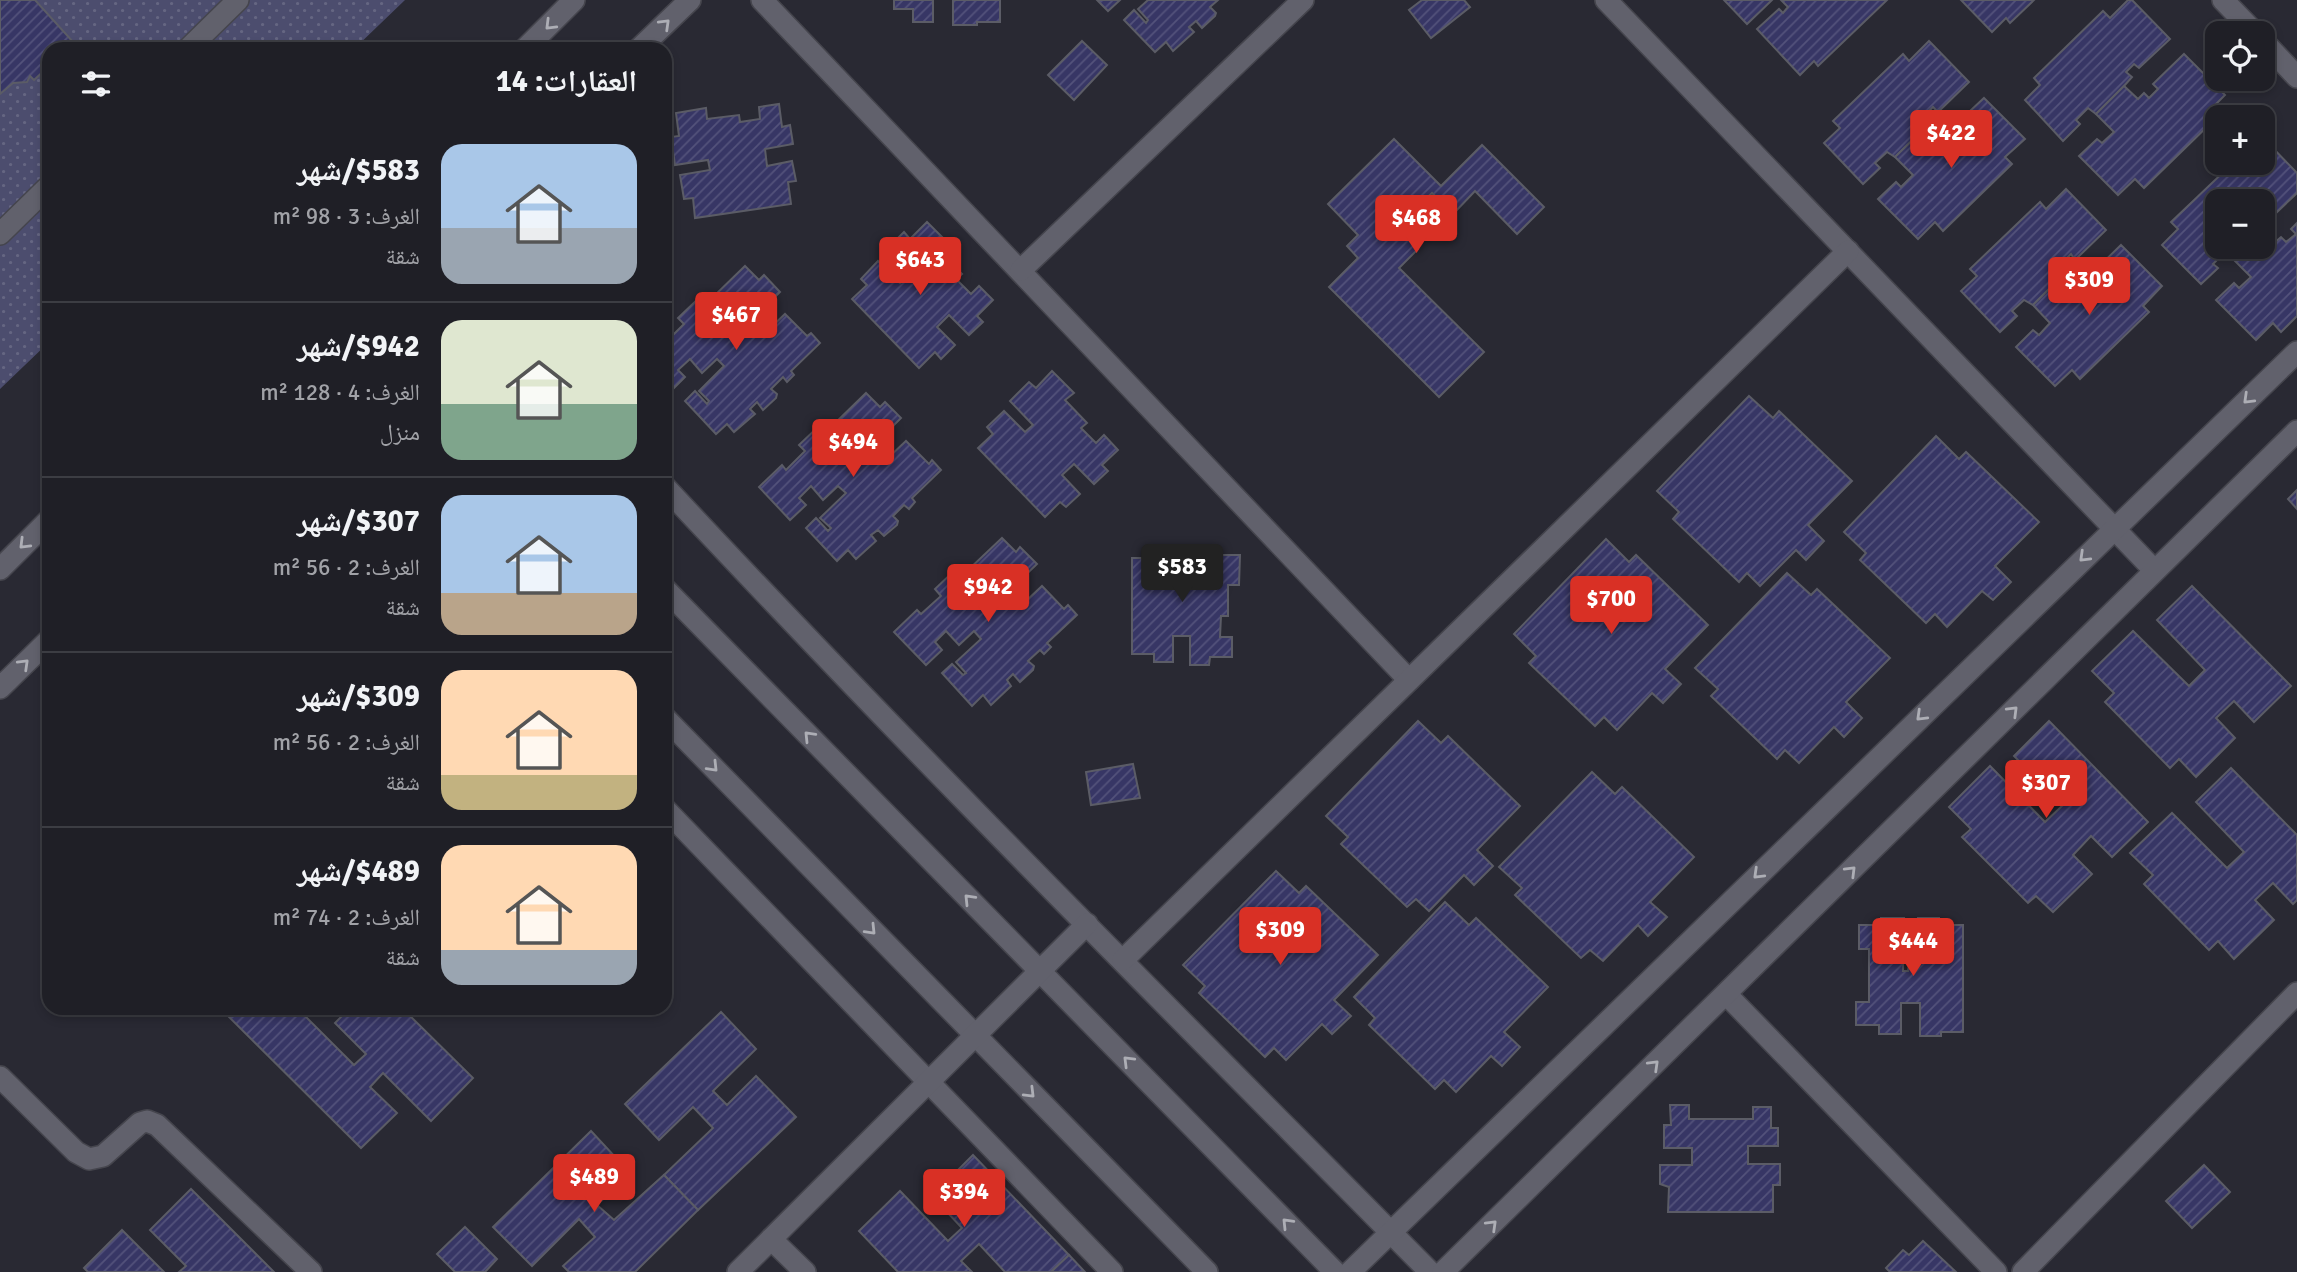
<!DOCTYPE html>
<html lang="ar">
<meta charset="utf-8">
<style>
body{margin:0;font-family:Signika,"Noto Naskh Arabic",sans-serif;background:#27272e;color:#f1f3f6;direction:rtl;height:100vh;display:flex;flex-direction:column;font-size:26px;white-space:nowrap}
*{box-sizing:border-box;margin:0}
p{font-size:23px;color:#a1a2a7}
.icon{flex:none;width:38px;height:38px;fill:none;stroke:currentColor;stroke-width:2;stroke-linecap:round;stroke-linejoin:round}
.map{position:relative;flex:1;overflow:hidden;direction:ltr}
.sheet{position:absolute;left:42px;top:42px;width:630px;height:973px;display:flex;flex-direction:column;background:#1f1f26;border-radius:21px;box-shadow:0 4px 10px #0003,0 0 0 2px #3c3d43;direction:rtl}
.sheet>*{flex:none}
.fabs{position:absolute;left:2205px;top:21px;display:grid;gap:14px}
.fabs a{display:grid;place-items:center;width:70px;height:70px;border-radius:14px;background:#1f1f26;box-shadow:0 4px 10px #0003,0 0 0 2px #3c3d43;font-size:35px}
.price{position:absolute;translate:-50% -60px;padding:0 16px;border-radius:7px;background:#d93025;color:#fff;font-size:23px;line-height:46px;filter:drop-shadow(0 2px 4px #0008)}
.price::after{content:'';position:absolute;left:50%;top:42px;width:21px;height:16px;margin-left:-10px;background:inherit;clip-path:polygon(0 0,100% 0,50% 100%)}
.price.selected{background:#222;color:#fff}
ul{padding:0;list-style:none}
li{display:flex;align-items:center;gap:21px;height:175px;padding:0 35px}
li+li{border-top:2px solid #3c3d43}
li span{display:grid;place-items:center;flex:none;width:196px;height:140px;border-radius:21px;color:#555}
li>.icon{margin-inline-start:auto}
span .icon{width:84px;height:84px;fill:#fffc;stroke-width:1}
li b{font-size:30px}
h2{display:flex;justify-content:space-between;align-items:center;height:84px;padding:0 35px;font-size:30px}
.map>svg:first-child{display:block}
.grass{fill:url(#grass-dots)}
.building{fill:url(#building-hatch);stroke:#5b5c66;stroke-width:2}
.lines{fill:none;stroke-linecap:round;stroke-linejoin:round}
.minor-casing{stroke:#45454d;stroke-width:24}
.minor{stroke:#61616c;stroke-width:21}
.oneway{stroke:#adaeb5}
</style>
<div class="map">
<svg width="2297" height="1272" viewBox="0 0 2297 1272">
<defs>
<pattern id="grass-dots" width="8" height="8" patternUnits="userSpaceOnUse" patternTransform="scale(1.75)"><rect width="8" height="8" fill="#4c4d6e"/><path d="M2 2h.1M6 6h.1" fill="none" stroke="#656682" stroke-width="1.8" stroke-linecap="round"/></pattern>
<pattern id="building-hatch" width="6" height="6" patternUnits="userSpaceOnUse" patternTransform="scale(1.75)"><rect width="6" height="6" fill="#373665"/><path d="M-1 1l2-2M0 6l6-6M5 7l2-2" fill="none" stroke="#53527b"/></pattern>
</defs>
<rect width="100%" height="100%" fill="#292933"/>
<polygon class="grass" points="0,0 405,0 354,49 49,49 49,342 0,389"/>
<g class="building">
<polygon points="0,0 35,0 74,43 68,49 49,49 49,66 34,80 30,76 27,82 13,83 0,94"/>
<polygon points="894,0 933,0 933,22 913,22 913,9 894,9"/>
<polygon points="953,0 1000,0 1000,22 977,22 977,25 953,25"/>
<polygon points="1097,0 1120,0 1108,11"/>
<polygon points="1148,0 1218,0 1210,7 1216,13 1215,16 1202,28 1196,21 1189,27 1194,32 1173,51 1166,42 1155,52 1124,20 1134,10 1146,23 1148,20 1138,9"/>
<polygon points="1422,0 1464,0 1470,7 1431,38 1409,10"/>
<polygon points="1724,0 1772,0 1747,24"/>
<polygon points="1781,0 1887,0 1818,66 1814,61 1800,75 1757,29 1779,9 1783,13 1788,7"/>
<polygon points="1961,0 2034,0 2010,23 2006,18 1992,32"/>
<polygon points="2128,0 2132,0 2170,39 2139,68 2134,64 2126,72 2132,77 2124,86 2096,114 2088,108 2076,120 2080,124 2063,141 2025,100 2040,85 2034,78 2103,11 2110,18"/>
<polygon points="1082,41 1107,65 1074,100 1048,75"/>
<polygon points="1929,41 1969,82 1938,112 1933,107 1925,115 1931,121 1924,129 1895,157 1887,152 1875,163 1880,168 1863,184 1824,143 1840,128 1833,121 1903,54 1909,61"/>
<polygon points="2184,54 2225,95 2206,114 2213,121 2144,188 2135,179 2118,195 2079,156 2097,139 2102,143 2114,132 2096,114 2124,86 2138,99 2144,93 2149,98 2158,89 2153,84"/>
<polygon points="1984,98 2025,139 2005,157 2012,164 1943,231 1935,222 1918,239 1878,199 1896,182 1901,187 1913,175 1895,157 1924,129 1937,142 1943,136 1948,141 1958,132 1953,127"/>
<polygon points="779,104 782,127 790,125 793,144 765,149 767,166 792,161 796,181 788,182 791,204 695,218 693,198 684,199 680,175 710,170 708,160 675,165 671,137 679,136 676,113 706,108 707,119 739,115 740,122 760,119 759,107"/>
<polygon points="1394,139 1441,186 1482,145 1544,207 1517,234 1475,191 1453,214 1432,193 1396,228 1418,249 1399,268 1484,352 1439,397 1329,287 1358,258 1347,246 1358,235 1328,204"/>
<polygon points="2267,142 2297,173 2297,193 2276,213 2271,208 2263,216 2268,222 2263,229 2263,201 2217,201 2217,247 2245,247 2233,259 2225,252 2213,264 2218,268 2201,284 2162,245 2178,229 2171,222 2233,163 2263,163 2263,146"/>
<polygon points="2066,189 2106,230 2075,260 2071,254 2062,263 2068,269 2061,277 2033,305 2024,300 2012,311 2017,316 2000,332 1961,291 1977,276 1970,269 2040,202 2046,209"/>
<polygon points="927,222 948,243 939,252 962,274 956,279 971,294 979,286 993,300 977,316 983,322 969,335 949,315 937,327 955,345 941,359 935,352 919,368 852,299 867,285 861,279 878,261 900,283 907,276 884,252 904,232 910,239"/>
<polygon points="2297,223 2297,316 2281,332 2273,323 2256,340 2216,300 2234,283 2239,288 2251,277 2233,259 2245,247 2263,247 2263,231 2274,243 2281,237 2286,242 2296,234 2291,229"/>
<polygon points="2121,245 2162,286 2143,306 2149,312 2080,379 2072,370 2055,386 2016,347 2033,330 2039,335 2050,323 2033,305 2061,277 2074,290 2080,284 2086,289 2095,280 2090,275"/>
<polygon points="745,266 759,280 764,275 780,292 755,316 768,330 785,314 807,336 811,333 820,343 791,371 794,375 787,382 783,377 771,389 777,394 776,398 763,410 757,402 750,409 755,414 734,432 727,424 716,434 685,401 695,391 707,404 709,401 699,391 724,366 717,359 702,373 690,359 678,370 685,377 669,393 665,388 665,343 684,324 678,318 698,299 718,320 724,314 710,300"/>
<polygon points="1052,371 1074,393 1065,400 1087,423 1081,428 1096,443 1104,435 1118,450 1102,465 1108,471 1094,484 1074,464 1062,475 1080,494 1066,507 1060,502 1045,517 978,448 993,434 987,427 1004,411 1025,432 1033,425 1010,401 1029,382 1036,388"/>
<polygon points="866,393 880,407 885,402 901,418 876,443 889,457 906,441 929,464 932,460 941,470 912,498 915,502 909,509 904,505 893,516 898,521 897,525 884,536 878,530 871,535 876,541 856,559 848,550 837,561 806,528 816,518 828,531 831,528 820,518 846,493 838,486 823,500 811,486 799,498 806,505 790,520 759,487 782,465 786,470 805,451 799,445 818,427 838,447 844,441 831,427"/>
<polygon points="1749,396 1773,418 1779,411 1852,481 1808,525 1824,541 1806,560 1796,550 1760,586 1747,573 1739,582 1673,519 1679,512 1657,491"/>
<polygon points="1936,436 1959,459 1966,452 2039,522 1995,566 2011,582 1993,600 1982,591 1947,627 1935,614 1926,623 1860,560 1866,553 1844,532"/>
<polygon points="2297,490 2297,509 2288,499"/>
<polygon points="1002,538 1016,552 1020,547 1037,564 1012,588 1025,602 1042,586 1064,609 1068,605 1077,615 1047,643 1051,647 1044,654 1040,650 1028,661 1034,666 1033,670 1020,682 1013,674 1007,680 1011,686 991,705 983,695 972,706 942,673 952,664 963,675 966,673 956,662 981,639 974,631 959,645 946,631 935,642 942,650 926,665 894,632 917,610 921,614 941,596 935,589 954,571 974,592 980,586 966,572"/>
<polygon points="1606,539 1629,562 1636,555 1708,625 1665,669 1681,684 1663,703 1652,693 1617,730 1604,717 1595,726 1529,663 1536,656 1514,634"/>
<polygon points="1188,546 1216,546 1216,555 1240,555 1239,585 1228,585 1228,616 1221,616 1220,637 1232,637 1232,657 1210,657 1209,665 1190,665 1190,636 1173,636 1173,662 1154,662 1154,654 1132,654 1132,558 1153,558 1153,549 1177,550 1177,580 1187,580"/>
<polygon points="1787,573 1811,595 1817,589 1890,658 1846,702 1862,718 1844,737 1834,727 1799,763 1785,750 1777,759 1711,696 1718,689 1695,668"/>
<polygon points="2192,586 2291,686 2254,722 2234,701 2216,718 2235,738 2196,777 2179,759 2170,768 2105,702 2114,693 2092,671 2133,631 2189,686 2205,670 2157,620"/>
<polygon points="1418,721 1441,743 1448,736 1520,806 1477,850 1493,866 1474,885 1464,875 1429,911 1416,899 1407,907 1341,844 1348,837 1326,816"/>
<polygon points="2049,721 2148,822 2112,857 2091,836 2073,855 2092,874 2053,912 2036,896 2028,903 1962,837 1971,829 1949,807 1990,766 2045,822 2063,805 2014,756"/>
<polygon points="1133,764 1140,798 1091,805 1086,772"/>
<polygon points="2231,768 2297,835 2297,900 2293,904 2273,883 2255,900 2274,920 2234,959 2218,941 2209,950 2144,884 2153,875 2130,853 2172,813 2227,868 2244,852 2196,802"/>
<polygon points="1592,772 1615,794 1622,787 1694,857 1650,902 1667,917 1648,936 1638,925 1603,961 1590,950 1581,958 1515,895 1522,888 1499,867"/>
<polygon points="1276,871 1299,893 1306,886 1378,955 1334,1000 1351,1016 1332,1034 1322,1024 1286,1060 1274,1048 1265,1057 1199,993 1205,986 1183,965"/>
<polygon points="1445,902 1469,925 1476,918 1548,987 1504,1032 1520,1047 1502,1066 1491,1056 1456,1092 1444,1080 1435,1089 1369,1025 1375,1018 1354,997"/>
<polygon points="1881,918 1904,918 1903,971 1908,971 1909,963 1936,963 1936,948 1918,948 1918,918 1939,918 1939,925 1963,925 1963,1032 1941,1032 1941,1036 1920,1036 1920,1003 1901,1003 1901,1034 1879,1034 1879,1025 1856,1025 1856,1002 1869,1002 1869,949 1859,949 1859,925 1881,925"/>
<polygon points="220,1008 297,1008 354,1065 366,1054 335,1023 350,1008 402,1008 473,1078 431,1121 383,1073 370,1087 397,1113 361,1148"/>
<polygon points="721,1012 756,1049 713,1091 727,1105 756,1076 796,1117 698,1210 664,1175 713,1128 693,1107 659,1140 625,1104"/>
<polygon points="1670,1105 1689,1105 1689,1119 1753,1119 1753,1107 1771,1107 1771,1128 1778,1128 1778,1146 1748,1146 1748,1164 1780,1164 1780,1185 1773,1185 1773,1212 1668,1212 1669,1187 1660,1184 1660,1165 1692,1165 1692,1148 1664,1148 1664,1125 1671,1125"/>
<polygon points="591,1131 630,1173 597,1205 614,1220 664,1175 698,1210 635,1272 569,1272 563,1266 595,1237 579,1219 532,1266 493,1227"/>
<polygon points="973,1155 1069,1255 1051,1272 1005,1272 979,1244 961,1261 972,1272 898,1272 859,1231 900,1191 948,1241 962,1228 932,1196"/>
<polygon points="2204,1165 2230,1192 2192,1228 2166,1201"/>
<polygon points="191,1189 274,1272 179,1272 186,1266 150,1230"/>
<polygon points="465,1227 497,1259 485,1272 455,1272 437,1254"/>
<polygon points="122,1230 164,1272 88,1272 84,1268"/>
<polygon points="1923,1241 1956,1272 1890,1272 1886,1268 1903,1250 1909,1255"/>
<polygon points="1069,1255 1085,1272 1051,1272"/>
</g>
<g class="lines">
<defs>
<g id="minor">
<polyline points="762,0 1409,680"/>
<polyline points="1606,0 2154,570"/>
<polyline points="2223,0 2255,33"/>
<polyline points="2263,41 2297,77"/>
<polyline points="188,49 238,0"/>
<polyline points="525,49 574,0"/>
<polyline points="639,49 690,0"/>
<polyline points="0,234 49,186"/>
<polyline points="1021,270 1303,0"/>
<path d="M665 487C914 754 1173 1012 1430 1272"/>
<polyline points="0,569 49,520"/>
<polyline points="665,589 1335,1272"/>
<polyline points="0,688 49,640"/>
<polyline points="665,718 1207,1272"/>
<polyline points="665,809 1112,1272"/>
<polyline points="1123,960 1848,251"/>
<polyline points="1727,995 1996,1272"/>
<polyline points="0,1077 76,1152 89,1159 103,1156 140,1123 147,1121 157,1125 311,1272"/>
<polyline points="771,1239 805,1272"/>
<polyline points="738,1272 1087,924"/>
<polyline points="1350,1272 2297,352"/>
<polyline points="1443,1272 2297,431"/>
<polyline points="2023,1272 2297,993"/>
</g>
</defs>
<use href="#minor" class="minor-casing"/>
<use href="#minor" class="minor"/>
</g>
<defs><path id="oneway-chevron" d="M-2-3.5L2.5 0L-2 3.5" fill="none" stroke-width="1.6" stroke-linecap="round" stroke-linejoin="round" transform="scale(1.75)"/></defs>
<g class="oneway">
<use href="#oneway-chevron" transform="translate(665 24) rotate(-44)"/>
<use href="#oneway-chevron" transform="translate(550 25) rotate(135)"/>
<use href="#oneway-chevron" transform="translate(2248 399) rotate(136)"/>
<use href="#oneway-chevron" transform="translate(24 544) rotate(135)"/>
<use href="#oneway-chevron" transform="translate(2084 557) rotate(136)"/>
<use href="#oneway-chevron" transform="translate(24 664) rotate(-44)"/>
<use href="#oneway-chevron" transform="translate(2013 711) rotate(-45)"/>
<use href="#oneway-chevron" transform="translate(1921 716) rotate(136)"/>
<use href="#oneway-chevron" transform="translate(809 736) rotate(-134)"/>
<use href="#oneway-chevron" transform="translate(713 767) rotate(46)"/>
<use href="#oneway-chevron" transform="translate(1851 871) rotate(-45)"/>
<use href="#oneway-chevron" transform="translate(1758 874) rotate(136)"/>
<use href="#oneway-chevron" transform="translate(969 899) rotate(-134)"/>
<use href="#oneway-chevron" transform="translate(871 930) rotate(46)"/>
<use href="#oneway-chevron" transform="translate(1128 1061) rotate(-135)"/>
<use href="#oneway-chevron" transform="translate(1654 1065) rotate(-44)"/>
<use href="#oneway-chevron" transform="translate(1030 1093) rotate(45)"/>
<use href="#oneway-chevron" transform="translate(1287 1223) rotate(-134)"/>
<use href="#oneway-chevron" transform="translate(1492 1225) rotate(-44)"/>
</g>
</svg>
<div class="fabs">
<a><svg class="icon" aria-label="locate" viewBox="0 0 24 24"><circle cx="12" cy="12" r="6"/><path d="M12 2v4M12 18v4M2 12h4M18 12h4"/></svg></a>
<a>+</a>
<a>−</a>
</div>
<b class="price" style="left:1951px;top:170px">$422</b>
<b class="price" style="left:1416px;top:255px">$468</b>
<b class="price" style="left:920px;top:297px">$643</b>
<b class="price" style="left:2089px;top:317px">$309</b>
<b class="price" style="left:736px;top:352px">$467</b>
<b class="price" style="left:853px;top:479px">$494</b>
<b class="price selected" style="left:1182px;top:604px">$583</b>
<b class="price" style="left:988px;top:624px">$942</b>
<b class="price" style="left:1611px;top:636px">$700</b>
<b class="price" style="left:2046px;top:820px">$307</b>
<b class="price" style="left:1280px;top:967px">$309</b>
<b class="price" style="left:1913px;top:978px">$444</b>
<b class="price" style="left:594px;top:1214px">$489</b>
<b class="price" style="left:964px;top:1229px">$394</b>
<section class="sheet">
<h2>العقارات: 14<svg class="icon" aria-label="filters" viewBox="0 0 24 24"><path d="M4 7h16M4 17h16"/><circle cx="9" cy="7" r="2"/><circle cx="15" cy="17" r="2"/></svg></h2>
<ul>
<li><span style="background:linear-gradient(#a9c7e8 60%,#9aa5b1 0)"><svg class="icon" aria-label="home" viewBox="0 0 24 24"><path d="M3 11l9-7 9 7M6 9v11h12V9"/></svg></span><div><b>$583/شهر</b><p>الغرف: 3 · 98 m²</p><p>شقة</p></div></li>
<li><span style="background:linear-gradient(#dfe7d0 60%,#7fa58c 0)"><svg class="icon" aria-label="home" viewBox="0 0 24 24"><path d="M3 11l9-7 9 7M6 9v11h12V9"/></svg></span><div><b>$942/شهر</b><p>الغرف: 4 · 128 m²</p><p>منزل</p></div></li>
<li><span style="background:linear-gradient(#a9c7e8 70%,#b9a48a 0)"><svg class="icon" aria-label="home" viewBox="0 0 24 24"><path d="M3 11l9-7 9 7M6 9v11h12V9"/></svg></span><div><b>$307/شهر</b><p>الغرف: 2 · 56 m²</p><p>شقة</p></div></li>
<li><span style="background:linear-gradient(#ffd9b3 75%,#c2b280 0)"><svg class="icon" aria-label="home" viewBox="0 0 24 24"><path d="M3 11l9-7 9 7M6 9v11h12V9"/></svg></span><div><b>$309/شهر</b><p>الغرف: 2 · 56 m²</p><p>شقة</p></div></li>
<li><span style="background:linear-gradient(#ffd9b3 75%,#9aa5b1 0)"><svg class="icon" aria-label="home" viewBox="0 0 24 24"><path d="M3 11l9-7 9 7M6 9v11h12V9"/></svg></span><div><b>$489/شهر</b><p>الغرف: 2 · 74 m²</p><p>شقة</p></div></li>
</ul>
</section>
</div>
